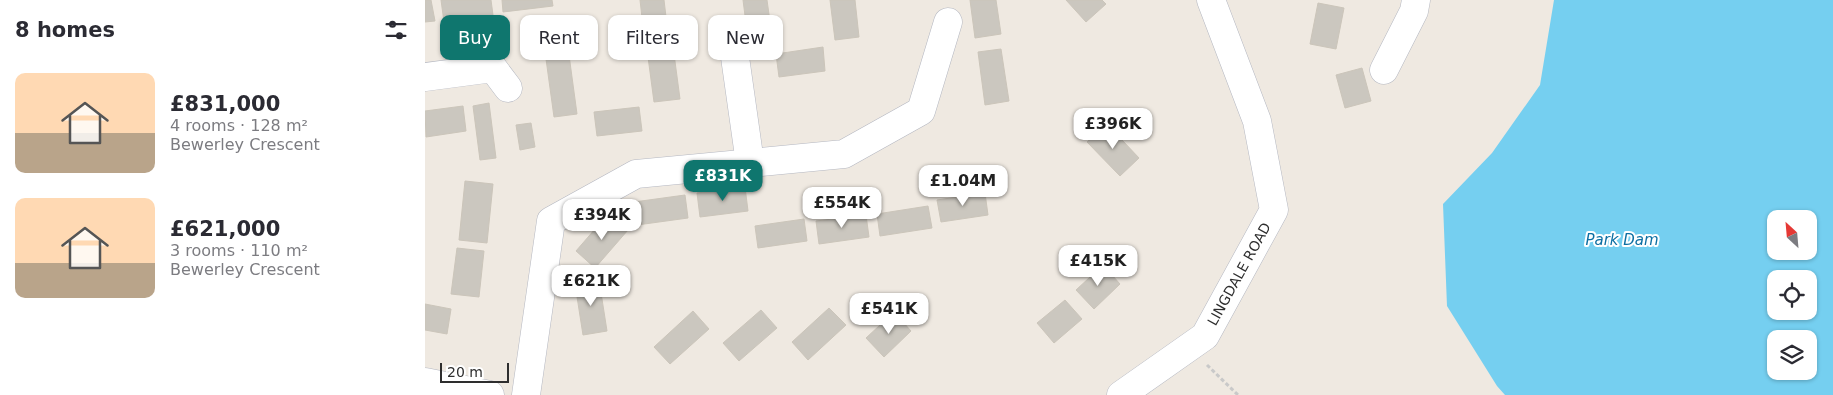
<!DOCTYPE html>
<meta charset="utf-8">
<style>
body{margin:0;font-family:"DejaVu Sans",sans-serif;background:#f2f2f3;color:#2b2b33;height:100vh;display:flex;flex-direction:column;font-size:19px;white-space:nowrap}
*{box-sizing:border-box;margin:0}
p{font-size:16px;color:#7c7c81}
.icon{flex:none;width:28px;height:28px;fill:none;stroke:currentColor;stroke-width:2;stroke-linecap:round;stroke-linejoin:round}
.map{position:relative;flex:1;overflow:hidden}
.details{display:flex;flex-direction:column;background:#fff;width:425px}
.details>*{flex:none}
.hud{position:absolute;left:15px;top:15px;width:475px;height:45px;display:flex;gap:10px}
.needle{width:32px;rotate:334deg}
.tools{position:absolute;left:1342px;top:210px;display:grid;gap:10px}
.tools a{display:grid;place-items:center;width:50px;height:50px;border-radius:10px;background:#fff;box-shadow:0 1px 4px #0004;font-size:25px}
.scale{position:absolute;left:15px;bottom:12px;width:69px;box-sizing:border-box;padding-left:5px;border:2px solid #2e2e2e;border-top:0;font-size:14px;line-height:18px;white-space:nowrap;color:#2e2e2e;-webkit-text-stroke:4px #fff;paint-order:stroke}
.price{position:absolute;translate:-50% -42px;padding:0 11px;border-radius:10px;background:#fff;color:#222;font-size:16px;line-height:32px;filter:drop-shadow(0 1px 2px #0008)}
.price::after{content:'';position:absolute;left:50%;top:30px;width:15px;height:11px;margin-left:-8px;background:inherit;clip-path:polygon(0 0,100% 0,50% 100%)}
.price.on{background:#0f766e;color:#fff}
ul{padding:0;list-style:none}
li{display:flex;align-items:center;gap:15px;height:125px;padding:0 15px}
li span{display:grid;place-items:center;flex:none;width:140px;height:100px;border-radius:10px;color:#555}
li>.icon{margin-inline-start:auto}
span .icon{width:60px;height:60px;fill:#fffc;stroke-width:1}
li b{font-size:21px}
h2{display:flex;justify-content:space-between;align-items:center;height:60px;padding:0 15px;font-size:21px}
.tag{padding:0 18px;border-radius:10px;background:#fff;box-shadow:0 1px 4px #0004;font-size:18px;line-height:45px}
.tag.on{background:#0f766e;color:#fff}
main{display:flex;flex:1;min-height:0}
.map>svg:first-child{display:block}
.water{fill:#75cff0;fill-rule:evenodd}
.building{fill:#cbc7bf;stroke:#cbc5ba}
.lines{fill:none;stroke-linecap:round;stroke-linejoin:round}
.minor-casing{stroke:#b4b7c1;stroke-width:29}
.path{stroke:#c9c9c9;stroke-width:3;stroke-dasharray:4 2.5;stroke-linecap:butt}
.minor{stroke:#fff;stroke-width:28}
.labels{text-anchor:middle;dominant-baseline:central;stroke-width:4;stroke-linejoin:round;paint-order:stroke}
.street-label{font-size:14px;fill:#2e2e2e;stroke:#fff}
.water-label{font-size:15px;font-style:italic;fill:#0d6fa3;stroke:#fff}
</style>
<main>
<section class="details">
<h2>8 homes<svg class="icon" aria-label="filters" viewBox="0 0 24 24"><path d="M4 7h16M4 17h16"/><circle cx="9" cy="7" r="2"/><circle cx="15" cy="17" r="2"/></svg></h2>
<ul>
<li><span style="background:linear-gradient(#ffd9b3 60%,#b9a48a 0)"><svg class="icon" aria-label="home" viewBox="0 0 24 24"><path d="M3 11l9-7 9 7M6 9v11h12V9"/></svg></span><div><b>£831,000</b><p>4 rooms · 128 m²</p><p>Bewerley Crescent</p></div></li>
<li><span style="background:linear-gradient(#ffd9b3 65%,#b9a48a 0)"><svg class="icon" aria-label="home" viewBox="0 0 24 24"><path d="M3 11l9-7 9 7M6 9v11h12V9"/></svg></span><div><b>£621,000</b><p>3 rooms · 110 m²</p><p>Bewerley Crescent</p></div></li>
</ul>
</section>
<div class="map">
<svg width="1408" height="395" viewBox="0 0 1408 395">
<rect width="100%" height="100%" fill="#efe9e1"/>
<path class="water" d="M1129 0H1408V395H1080L1072 386 1022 306 1018 204 1067 153 1115 85ZM1351 219H1384V251H1351ZM1351 279H1384V311H1351ZM1351 339H1384V371H1351Z"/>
<g class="building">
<polygon points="0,0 6,0 10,21 0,22"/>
<polygon points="16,0 66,0 68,15 19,22"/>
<polygon points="77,0 127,0 128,6 78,12"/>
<polygon points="215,0 239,0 244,42 220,44"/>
<polygon points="318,0 342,0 347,36 323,39"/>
<polygon points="405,0 430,0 434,37 410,40"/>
<polygon points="545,0 571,0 576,34 550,38"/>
<polygon points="641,0 677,0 681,4 661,22"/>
<polygon points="893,3 919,8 911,49 885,44"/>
<polygon points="398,47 400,71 354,77 351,54"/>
<polygon points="576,49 584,101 560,105 553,52"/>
<polygon points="249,54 255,99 229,102 223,57"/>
<polygon points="144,55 152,114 129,117 121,59"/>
<polygon points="937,68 946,101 920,108 911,75"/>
<polygon points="64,103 71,158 55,160 48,106"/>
<polygon points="38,106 41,131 1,137 0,111"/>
<polygon points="214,107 217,131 172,136 169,112"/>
<polygon points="106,123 110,147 95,150 91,125"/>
<polygon points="682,124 714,158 695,176 662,142"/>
<polygon points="40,181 68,184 62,243 34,240"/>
<polygon points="320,187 323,211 275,217 272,193"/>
<polygon points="560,193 563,215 516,222 512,200"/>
<polygon points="260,195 263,218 212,225 209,202"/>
<polygon points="503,206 507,228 455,236 452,214"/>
<polygon points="183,214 203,230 170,268 151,251"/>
<polygon points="441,215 444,237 394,244 391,221"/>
<polygon points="379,219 382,241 333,248 330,226"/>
<polygon points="32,248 59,251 54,297 26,294"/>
<polygon points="678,265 695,284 669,309 651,290"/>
<polygon points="174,280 182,331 158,335 150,284"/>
<polygon points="640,300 657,319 629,343 612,323"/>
<polygon points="0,304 26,309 22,334 0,330"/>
<polygon points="404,308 421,325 383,360 367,342"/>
<polygon points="336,310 352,328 314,361 298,343"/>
<polygon points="268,311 284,329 245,364 229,347"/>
<polygon points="469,312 486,331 459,357 441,338"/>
</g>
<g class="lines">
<defs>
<g id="minor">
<polyline points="307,36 325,163"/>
<polyline points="959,70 989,11 991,0"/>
<polyline points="0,77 68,68 83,88"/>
<polyline points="0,382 65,395"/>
<polyline points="101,395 126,221 211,174 419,154 496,111 523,22"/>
<polyline points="696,395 780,336 849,210 832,121 786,0"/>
</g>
</defs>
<use href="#minor" class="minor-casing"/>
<polyline class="path" points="782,365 813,395"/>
<use href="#minor" class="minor"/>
</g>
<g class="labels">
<g class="street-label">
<text transform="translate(814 274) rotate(-61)">LINGDALE ROAD</text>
</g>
<g class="water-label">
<text x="1197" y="240">Park Dam</text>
</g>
</g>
</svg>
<div class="tools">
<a><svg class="needle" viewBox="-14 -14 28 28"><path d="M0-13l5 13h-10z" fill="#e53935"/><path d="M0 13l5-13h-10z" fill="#7c7c81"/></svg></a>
<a><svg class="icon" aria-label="locate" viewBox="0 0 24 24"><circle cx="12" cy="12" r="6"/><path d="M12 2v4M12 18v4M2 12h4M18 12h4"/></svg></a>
<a><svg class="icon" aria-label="layers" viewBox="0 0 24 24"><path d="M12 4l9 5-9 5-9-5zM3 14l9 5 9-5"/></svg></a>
</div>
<div class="scale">20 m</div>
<b class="price" style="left:688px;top:150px">£396K</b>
<b class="price on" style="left:298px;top:202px">£831K</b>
<b class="price" style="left:538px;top:207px">£1.04M</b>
<b class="price" style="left:417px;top:229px">£554K</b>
<b class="price" style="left:177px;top:241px">£394K</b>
<b class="price" style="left:673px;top:287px">£415K</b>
<b class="price" style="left:166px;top:307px">£621K</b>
<b class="price" style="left:464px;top:335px">£541K</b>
<div class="hud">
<a class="tag on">Buy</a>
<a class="tag">Rent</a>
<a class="tag">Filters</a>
<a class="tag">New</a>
</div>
</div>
</main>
